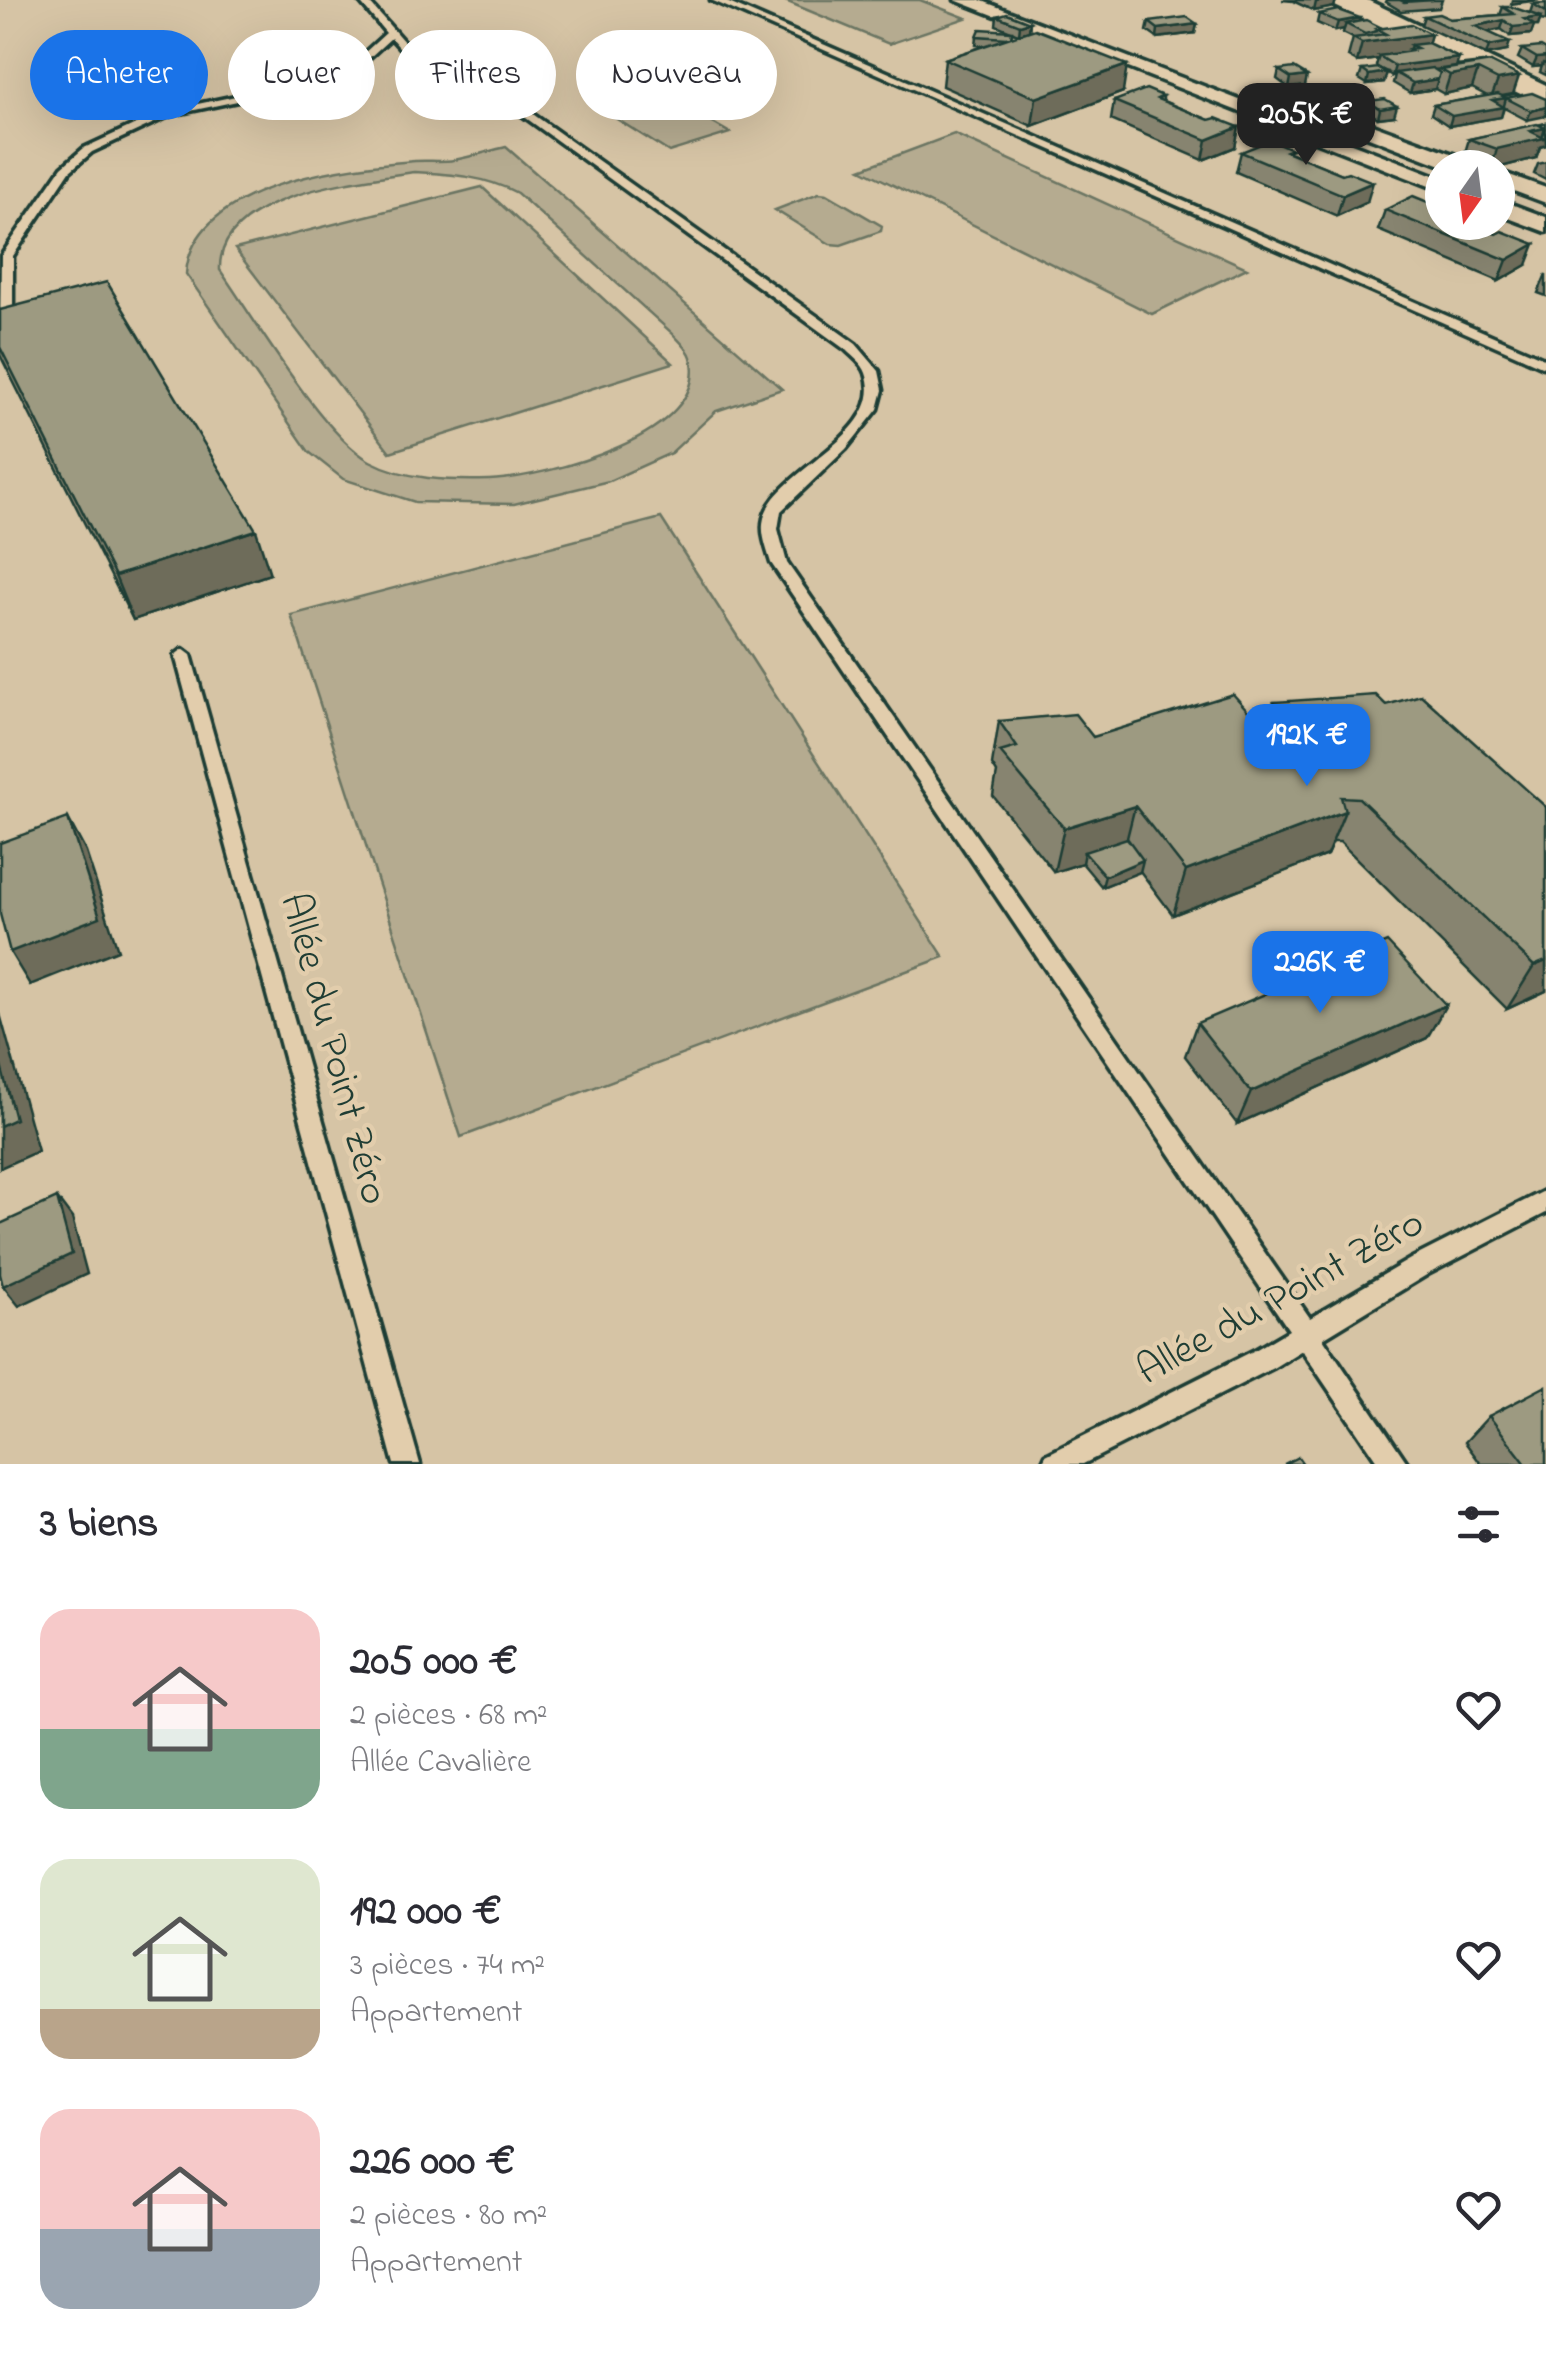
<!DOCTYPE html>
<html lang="fr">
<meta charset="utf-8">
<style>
body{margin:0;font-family:"Indie Flower",sans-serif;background:#f7f7f7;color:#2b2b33;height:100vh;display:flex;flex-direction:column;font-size:38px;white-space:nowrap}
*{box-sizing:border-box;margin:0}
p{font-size:32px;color:#7c7c81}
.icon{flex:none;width:55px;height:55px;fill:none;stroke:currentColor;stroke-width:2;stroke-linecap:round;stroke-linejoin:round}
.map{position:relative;height:1464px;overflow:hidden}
.side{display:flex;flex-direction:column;background:#fff;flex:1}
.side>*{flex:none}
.banner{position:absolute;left:30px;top:30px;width:1000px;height:90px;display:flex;gap:20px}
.needle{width:65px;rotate:194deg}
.controls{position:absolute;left:1425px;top:150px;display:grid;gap:20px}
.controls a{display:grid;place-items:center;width:90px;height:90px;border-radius:50%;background:#fff;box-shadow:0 10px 40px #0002;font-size:50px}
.price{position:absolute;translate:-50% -85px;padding:0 22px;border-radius:20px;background:#1a73e8;color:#fff;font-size:32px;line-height:65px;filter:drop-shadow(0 2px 5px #0008)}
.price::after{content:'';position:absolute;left:50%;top:60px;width:30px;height:22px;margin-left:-15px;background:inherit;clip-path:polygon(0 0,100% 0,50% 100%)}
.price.on{background:#222;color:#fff}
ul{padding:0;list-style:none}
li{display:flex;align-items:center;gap:30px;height:250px;padding:0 40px}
li span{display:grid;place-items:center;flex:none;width:280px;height:200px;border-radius:30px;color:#555}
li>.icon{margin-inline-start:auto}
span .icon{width:120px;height:120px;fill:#fffc;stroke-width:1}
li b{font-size:42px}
h2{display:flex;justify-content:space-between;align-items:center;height:120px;padding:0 40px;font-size:42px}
.pill{padding:0 35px;border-radius:45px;background:#fff;box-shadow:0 10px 40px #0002;font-size:35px;line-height:90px}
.pill.on{background:#1a73e8;color:#fff}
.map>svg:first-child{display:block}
.green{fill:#b5ab90;stroke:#6a7462;stroke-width:2.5;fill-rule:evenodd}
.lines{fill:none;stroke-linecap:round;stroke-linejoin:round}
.lane-casing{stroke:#1f3d34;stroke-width:7}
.street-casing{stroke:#1f3d34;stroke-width:7}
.primary-casing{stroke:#1f3d34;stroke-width:7}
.lane{fill:#e2cdac;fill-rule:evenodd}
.street{fill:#e2cdac;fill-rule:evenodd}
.primary{fill:#e2cdac;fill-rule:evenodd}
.wall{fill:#87846f;stroke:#1f3d34;stroke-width:2.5}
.shaded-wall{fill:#6e6c5a;stroke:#1f3d34;stroke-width:2.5}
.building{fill:#9d9a81;stroke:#1f3d34;stroke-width:2.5}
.labels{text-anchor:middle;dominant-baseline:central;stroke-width:9;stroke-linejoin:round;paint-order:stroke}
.near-street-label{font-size:42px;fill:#1f3d34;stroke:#e2cdac}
</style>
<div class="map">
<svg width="1546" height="1464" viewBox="0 0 1546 1464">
<rect width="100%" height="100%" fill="#d6c4a5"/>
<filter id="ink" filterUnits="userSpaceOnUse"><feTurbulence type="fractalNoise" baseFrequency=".01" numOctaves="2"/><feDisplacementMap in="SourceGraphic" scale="20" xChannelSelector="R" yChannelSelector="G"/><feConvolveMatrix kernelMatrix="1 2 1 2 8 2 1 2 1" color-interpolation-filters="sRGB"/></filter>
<g filter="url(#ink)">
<g class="green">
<polygon points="783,0 920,0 966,18 889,44"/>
<polygon points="675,101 730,133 669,152 615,118"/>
<polygon points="954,134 1247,268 1152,314 861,169"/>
<path d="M506 147 782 389 716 411 671 453 609 481 514 504 415 502 343 479 309 452 186 274C192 184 345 166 415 161 428 160 441 162 454 160 471 157 489 151 506 147ZM414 172C450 174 485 176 517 193L672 333C678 340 689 349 691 357 712 435 544 478 489 480 449 481 406 480 370 461 324 437 253 317 220 270 217 194 359 180 414 172Z"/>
<polygon points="482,187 673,363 390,452 235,249"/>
<polygon points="819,193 827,194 882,226 881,231 841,245 830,244 775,210"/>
<polygon points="661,518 944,957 461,1137 291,615"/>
</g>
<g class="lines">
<defs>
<g id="lane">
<path d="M358 0H367L413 52 499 90 856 344 879 371 883 390 878 409 846 449 781 511 778 529 787 563 1310 1318 1412 1258 1546 1190V1213L1428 1274 1323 1338 1408 1464H1379L1302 1350 1273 1368 1083 1464H1042L1046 1455 1255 1350 1289 1330 771 563C767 549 760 533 764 518 775 470 888 435 866 373 863 364 853 357 846 350L493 94 407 56 391 38 369 58 335 76 295 89 171 115 92 152 70 171 13 256V306L6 329 0 333 1 256 62 167 84 148 164 111 293 84 329 72 363 54 386 33Z"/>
<polygon points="711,0 722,0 1546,359 1546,368"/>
<polygon points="183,649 191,655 420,1464 394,1464 175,655"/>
</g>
<g id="street">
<polygon points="955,0 980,0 1442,178 1442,191"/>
<polygon points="1293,95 1478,163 1480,168 1449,168 1286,105 1286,97"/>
<polygon points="1498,171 1546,188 1546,203 1498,185"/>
<polygon points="1498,199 1546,217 1546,232 1498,214"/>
</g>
<polygon id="primary" points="1331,0 1367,0 1546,85 1546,106 1335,6"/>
</defs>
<use href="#lane" class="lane-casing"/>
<use href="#street" class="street-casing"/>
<use href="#primary" class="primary-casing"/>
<use href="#lane" class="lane"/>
<use href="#street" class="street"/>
<use href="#primary" class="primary"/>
</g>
<g class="wall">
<polygon points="1282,0 1336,0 1334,7 1314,11 1293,1"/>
<polygon points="1387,0 1442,0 1439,8 1401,11 1386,2"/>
<polygon points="1546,3 1546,21 1540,20 1538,26 1534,26 1531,34 1510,36 1501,29 1488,32 1507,51 1486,55 1421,25 1424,16 1450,19 1500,15 1503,7 1530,13 1533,4"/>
<polygon points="1319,14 1359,22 1382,28 1431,34 1428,43 1456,66 1491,62 1513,94 1502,96 1506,98 1503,106 1506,98 1546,99 1527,120 1504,108 1501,117 1449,126 1431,114 1434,105 1487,96 1472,88 1444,94 1435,89 1410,93 1393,83 1395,75 1392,76 1376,66 1378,59 1357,62 1348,57 1353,38 1343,33 1344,29 1335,31 1317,23"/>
<polygon points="997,16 1030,22 1029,31 1019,34 1012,32 1011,37 1123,92 1032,126 942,86 945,59 985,46 976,45 977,36 1011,31 996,25"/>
<polygon points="1149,22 1197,24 1195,33 1157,38 1147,31"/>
<polygon points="1522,49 1546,50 1546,75 1540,72 1542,66 1533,67 1518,58"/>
<polygon points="1279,70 1305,86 1289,88 1277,79"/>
<polygon points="1362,70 1387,72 1384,82 1367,84 1359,79"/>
<polygon points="1163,96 1163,101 1209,120 1239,127 1235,147 1203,160 1111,120 1114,101"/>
<polygon points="1368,101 1394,116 1378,118 1366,111"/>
<polygon points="1546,123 1546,145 1540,147 1536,158 1497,168 1486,168 1463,159 1469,139"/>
<polygon points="1241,152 1291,153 1342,174 1367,202 1337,216 1236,172"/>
<polygon points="1546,162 1546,180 1534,174 1538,164"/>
<polygon points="1385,210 1439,212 1527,265 1499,281 1378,230"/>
<polygon points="1546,274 1546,296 1538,293"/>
<polygon points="0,310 270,574 133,620 0,355"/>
<polygon points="1274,702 1386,705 1546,807 1546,991 1507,1009 1340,842 1333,842 1327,855 1173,915 1140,871 1102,887 1082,863 1054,872 993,796 997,773 992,765 999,721 1093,737 1268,720"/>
<polygon points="1197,1023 1427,1038 1237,1124 1185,1056"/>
<polygon points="1489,1416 1546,1464 1481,1464 1465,1442"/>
</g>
<g class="shaded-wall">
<polygon points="1329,0 1336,0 1334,7 1314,11 1316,2"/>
<polygon points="1512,0 1539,0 1511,4"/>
<polygon points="1541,17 1538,26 1534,26 1531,34 1510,36 1513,27 1525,19"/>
<polygon points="1360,18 1358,27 1346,24 1344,29 1335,31 1338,22"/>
<polygon points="1504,20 1501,29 1472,35 1475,26"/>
<polygon points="1030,22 1029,31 1019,34 1020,25"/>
<polygon points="1197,24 1195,33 1157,38 1158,29"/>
<polygon points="1431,34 1426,52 1411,45 1408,54 1379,56 1378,59 1357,62 1362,43"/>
<polygon points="1510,42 1507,51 1486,55 1489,46"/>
<polygon points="1546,57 1546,64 1543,63 1542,66 1533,67 1537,58"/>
<polygon points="1459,58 1456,67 1398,75 1396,73 1392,76 1395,66"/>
<polygon points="1127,65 1123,92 1032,126 1036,98"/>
<polygon points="1478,70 1472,88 1444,94 1450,75"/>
<polygon points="1387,72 1384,82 1367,84 1369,75"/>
<polygon points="1307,76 1305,86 1289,88 1291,78"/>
<polygon points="1519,76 1513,94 1491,98 1498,80"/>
<polygon points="1438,79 1435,89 1410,93 1413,83"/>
<polygon points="1506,98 1501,117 1449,126 1452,116 1492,100"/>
<polygon points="1397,106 1394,116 1378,118 1380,109"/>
<polygon points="1546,107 1546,116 1527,120 1531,111"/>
<polygon points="1239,127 1235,147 1203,160 1207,140"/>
<polygon points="1545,128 1546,145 1540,147 1536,158 1497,168 1491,168 1497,149 1530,131"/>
<polygon points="1373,182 1367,202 1337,216 1343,195"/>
<polygon points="1535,244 1527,265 1499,281 1507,260"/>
<polygon points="256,530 270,574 133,620 115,576"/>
<polygon points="1135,806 1124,850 1084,852 1082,863 1054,872 1064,828"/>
<polygon points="1345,811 1327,855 1173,915 1186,871"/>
<polygon points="68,818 86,852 118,950 30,985 10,952"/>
<polygon points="1143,860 1140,872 1102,887 1105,876"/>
<polygon points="1546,961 1546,991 1507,1009 1534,966"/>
<polygon points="1446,1005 1427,1038 1237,1124 1251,1092"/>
<polygon points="0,1014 38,1151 0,1168"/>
<polygon points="57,1198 72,1218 87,1274 19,1306 3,1286"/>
</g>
<g class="building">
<polygon points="1400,0 1433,0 1404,2"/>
<polygon points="1546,3 1546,12 1533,4"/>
<polygon points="1503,7 1512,7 1541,17 1525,19 1534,25 1513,27 1504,20 1475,26 1510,42 1489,46 1424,16 1439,14 1450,19 1514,14"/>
<polygon points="1338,10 1360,18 1338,22 1319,14"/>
<polygon points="1007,13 1030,22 1020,25 997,16"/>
<polygon points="1187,17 1197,24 1158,29 1149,22"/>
<polygon points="1366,20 1382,28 1377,29 1377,31 1365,34 1346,24"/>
<polygon points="1411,24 1431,34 1362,43 1353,38 1386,34 1377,29"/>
<polygon points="980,29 1012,31 1011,37 1007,38 977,36"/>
<polygon points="1035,29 1127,65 1036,98 945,59"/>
<polygon points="1428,43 1459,58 1395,66 1379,56 1412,51 1409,49 1417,48 1411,45"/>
<polygon points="1541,47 1546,50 1546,57 1537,58 1522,49"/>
<polygon points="1491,62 1519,76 1498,80 1478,70 1450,75 1441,70"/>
<polygon points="1294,68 1307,76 1291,78 1279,70"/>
<polygon points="1378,68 1387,72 1369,75 1362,70"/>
<polygon points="1432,68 1440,73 1438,79 1413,83 1396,73"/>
<polygon points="1146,89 1163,96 1157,99 1209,120 1216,118 1239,127 1207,140 1114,101"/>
<polygon points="1532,93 1546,99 1546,107 1531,111 1506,98"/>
<polygon points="1498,94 1506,98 1492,100 1504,107 1452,116 1434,105"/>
<polygon points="1385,99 1397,106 1380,109 1368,101"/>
<polygon points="1546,123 1546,137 1542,138 1545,128 1539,125"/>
<polygon points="1537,124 1545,128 1530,131 1544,138 1497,149 1469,139"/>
<polygon points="1271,140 1292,149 1286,151 1342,174 1348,172 1373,182 1343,195 1241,152"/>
<polygon points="1413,196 1440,207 1435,210 1442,213 1442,222 1466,222 1496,234 1502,231 1535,244 1507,260 1385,210"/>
<polygon points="107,282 256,530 115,576 0,347 0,310"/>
<polygon points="1233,694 1258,722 1283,718 1274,702 1376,695 1386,705 1421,695 1546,807 1546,961 1534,966 1359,798 1341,797 1345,811 1186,871 1135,806 1064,828 1000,752 1017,747 999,721 1075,714 1093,737"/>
<polygon points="68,818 100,917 10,952 0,914 0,843"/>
<polygon points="1127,838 1143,860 1105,876 1084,852"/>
<polygon points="1387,942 1446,1005 1251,1092 1197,1023"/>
<polygon points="0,1062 15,1119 0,1126"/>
<polygon points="57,1198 72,1254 3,1286 0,1274 0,1224"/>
<polygon points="1546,1386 1546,1464 1526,1464 1489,1416"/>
<polygon points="1298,1457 1303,1464 1284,1464"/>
</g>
</g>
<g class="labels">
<g class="near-street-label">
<text transform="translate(333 1049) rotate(75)">Allée du Point Zéro</text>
<text transform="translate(1281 1298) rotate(-29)">Allée du Point Zéro</text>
</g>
</g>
</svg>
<div class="controls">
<a><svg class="needle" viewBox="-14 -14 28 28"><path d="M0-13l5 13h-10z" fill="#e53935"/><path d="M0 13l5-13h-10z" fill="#7c7c81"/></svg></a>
</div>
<b class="price on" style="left:1306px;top:168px">205K €</b>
<b class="price" style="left:1307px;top:789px">192K €</b>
<b class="price" style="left:1320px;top:1016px">226K €</b>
<div class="banner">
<a class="pill on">Acheter</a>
<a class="pill">Louer</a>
<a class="pill">Filtres</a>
<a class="pill">Nouveau</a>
</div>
</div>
<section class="side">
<h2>3 biens<svg class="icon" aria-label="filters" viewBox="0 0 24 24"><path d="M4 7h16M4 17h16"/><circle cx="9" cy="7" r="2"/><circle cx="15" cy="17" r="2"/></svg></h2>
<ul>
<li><span style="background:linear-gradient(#f6c9c9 60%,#7fa58c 0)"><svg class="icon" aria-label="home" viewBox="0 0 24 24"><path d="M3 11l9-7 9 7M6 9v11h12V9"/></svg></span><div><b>205 000 €</b><p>2 pièces · 68 m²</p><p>Allée Cavalière</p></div><svg class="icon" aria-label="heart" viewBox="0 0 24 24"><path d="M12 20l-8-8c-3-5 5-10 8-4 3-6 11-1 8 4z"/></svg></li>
<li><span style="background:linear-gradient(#dfe7d0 75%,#b9a48a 0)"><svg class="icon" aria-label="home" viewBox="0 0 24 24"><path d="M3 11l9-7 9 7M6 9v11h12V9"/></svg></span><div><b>192 000 €</b><p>3 pièces · 74 m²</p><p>Appartement</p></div><svg class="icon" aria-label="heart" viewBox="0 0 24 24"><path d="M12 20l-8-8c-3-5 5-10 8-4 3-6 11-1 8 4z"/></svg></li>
<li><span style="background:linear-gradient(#f6c9c9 60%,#9aa5b1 0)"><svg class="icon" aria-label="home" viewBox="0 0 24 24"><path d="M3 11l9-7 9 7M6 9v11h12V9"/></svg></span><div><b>226 000 €</b><p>2 pièces · 80 m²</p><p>Appartement</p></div><svg class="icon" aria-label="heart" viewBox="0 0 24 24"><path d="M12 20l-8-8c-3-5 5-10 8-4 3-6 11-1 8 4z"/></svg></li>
</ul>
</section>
